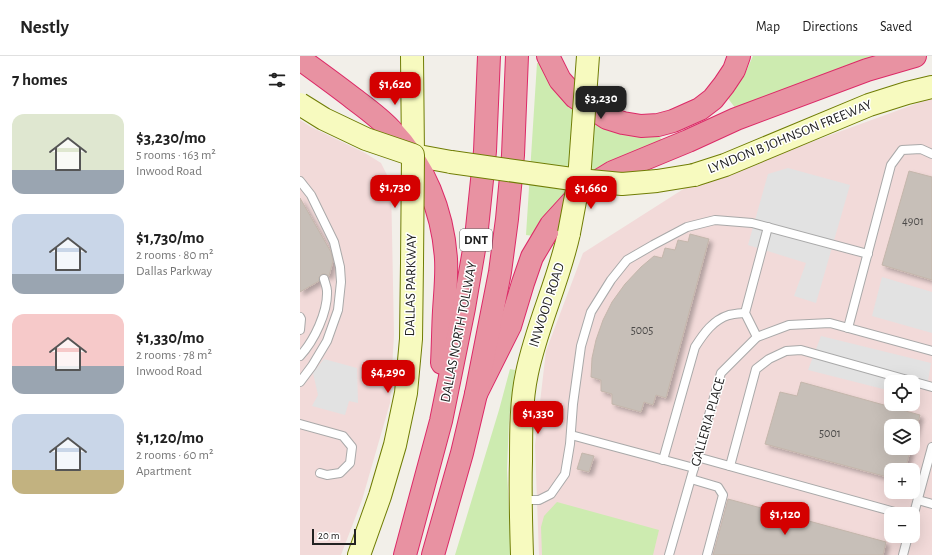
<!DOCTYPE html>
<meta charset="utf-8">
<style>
body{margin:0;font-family:"Alegreya Sans",sans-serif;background:#f6f6f6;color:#222;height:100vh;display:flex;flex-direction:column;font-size:15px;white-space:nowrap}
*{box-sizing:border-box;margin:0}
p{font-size:13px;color:#767676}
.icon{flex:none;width:22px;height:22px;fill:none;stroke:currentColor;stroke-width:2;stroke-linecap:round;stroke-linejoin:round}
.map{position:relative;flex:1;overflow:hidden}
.sheet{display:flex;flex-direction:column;background:#fff;width:300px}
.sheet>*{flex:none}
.controls{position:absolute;left:584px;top:319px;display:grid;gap:8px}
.controls a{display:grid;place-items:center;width:36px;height:36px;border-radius:8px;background:#fff;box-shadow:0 4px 16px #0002;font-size:20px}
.scale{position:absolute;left:12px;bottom:10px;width:44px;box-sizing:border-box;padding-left:4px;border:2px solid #222;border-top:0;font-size:11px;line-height:14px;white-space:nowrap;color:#222;-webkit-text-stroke:3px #fff;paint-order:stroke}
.price{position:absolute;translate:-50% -34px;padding:0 9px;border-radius:8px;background:#d40000;color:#fff;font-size:13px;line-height:26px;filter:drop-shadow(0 1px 2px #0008)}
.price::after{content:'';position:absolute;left:50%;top:24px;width:12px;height:9px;margin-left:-6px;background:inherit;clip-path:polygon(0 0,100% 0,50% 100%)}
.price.selected{background:#222;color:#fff}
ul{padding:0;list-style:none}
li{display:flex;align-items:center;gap:12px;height:100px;padding:0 12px}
li span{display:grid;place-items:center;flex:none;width:112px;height:80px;border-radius:12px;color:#555}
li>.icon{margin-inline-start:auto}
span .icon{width:48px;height:48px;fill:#fffc;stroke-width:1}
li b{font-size:17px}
h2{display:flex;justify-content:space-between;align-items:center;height:48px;padding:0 12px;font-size:17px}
header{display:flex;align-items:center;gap:24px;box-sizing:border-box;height:56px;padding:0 20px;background:#fff;border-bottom:1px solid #e0e0e0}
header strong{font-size:19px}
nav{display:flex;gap:22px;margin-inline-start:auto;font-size:14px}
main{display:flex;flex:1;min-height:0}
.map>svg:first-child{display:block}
.commercial{fill:#f2dad9;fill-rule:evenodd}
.grass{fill:#cdebb0}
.parking{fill:#e2e2e2}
.building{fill:#c7bfb8;stroke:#c4b6ab;filter:url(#shadow)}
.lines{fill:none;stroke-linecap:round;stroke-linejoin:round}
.service-casing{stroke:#a9a9a9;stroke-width:10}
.secondary-casing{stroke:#707d05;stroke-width:24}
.motorway-casing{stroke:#dc2a67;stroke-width:24}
.service{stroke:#fff;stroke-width:8}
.secondary{stroke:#f7fabf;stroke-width:22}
.motorway{stroke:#e892a2;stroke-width:22}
.secondary-bridge-casing{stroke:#707d05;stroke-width:24;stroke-linecap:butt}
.secondary-bridge{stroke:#f7fabf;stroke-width:22}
.labels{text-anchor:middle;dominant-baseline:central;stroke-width:3;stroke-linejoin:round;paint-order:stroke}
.number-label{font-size:12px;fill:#4b4948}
.shield{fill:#fff;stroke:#646464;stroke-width:1}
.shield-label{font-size:13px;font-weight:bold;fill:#222}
.street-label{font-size:14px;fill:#222;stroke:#fff}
</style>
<header>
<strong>Nestly</strong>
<nav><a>Map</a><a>Directions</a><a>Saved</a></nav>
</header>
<main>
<section class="sheet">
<h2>7 homes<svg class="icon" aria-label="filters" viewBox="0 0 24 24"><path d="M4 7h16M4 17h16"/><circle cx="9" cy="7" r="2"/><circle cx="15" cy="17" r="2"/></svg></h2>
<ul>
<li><span style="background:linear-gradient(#dfe7d0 70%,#9aa5b1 0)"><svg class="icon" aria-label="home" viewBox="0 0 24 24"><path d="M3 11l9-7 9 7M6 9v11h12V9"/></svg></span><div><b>$3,230/mo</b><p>5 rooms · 163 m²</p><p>Inwood Road</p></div></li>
<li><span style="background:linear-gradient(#c9d6e8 75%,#9aa5b1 0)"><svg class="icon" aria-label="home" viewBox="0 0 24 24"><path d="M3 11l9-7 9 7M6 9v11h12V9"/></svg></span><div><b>$1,730/mo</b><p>2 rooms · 80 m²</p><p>Dallas Parkway</p></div></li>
<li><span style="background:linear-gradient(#f6c9c9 65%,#9aa5b1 0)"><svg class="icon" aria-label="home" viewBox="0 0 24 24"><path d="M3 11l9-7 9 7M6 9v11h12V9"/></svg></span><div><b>$1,330/mo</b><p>2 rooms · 78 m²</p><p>Inwood Road</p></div></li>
<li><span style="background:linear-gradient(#c9d6e8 70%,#c2b280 0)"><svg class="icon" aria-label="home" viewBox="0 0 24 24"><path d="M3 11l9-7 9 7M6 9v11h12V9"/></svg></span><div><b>$1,120/mo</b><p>2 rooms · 60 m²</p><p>Apartment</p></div></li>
</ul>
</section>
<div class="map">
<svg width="632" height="499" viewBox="0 0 632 499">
<defs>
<filter id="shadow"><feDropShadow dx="3.5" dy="3.5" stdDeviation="2" flood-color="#0004"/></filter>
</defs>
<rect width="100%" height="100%" fill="#f2efe9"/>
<g class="commercial">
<path d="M629 43H632V499H239L235 389 246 295 283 197 385 132ZM591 326H613V348H591ZM591 370H613V392H591ZM591 414H613V436H591ZM591 458H613V480H591Z"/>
<polygon points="0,64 11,71 65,97 81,107 91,127 94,279 90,347 62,444 41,499 0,499"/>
</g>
<g class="grass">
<polygon points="453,0 580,0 436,53 427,41 444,20"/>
<polygon points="237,7 242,7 262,39 358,77 362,85 234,180 226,179"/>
<polygon points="210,313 215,314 209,363 207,414 211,499 155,499 199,354"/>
<polygon points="257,446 359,474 353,499 242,499 241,471 244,460"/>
</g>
<g class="parking">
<polygon points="488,112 550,129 516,247 494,240 506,207 448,189 468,118"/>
<polygon points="582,221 632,236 632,277 572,260"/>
<polygon points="521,280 631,307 627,331 613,326 591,326 591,335 508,314"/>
<polygon points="24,303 57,312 58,347 49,345 45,359 12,350 18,339 13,317"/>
</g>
<g class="building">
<polygon points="609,115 632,121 632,224 582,209"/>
<polygon points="0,142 31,196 33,205 29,220 25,218 22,218 19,221 19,225 0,236"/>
<polygon points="390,178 409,183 366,342 356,339 353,349 344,346 341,356 312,348 312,338 301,335 301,324 291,321 292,302 296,284 303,264 312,246 325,228 341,211 354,200 362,202 365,192 375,194 378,184 388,186"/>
<polygon points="501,326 620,359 613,384 613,370 591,370 591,392 611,392 605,414 591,414 591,422 465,388 480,336 497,340"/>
<polygon points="282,397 294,400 289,416 277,413"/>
<polygon points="428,443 586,486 583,499 413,499"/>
</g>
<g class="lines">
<defs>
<g id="service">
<polyline points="0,125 11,139 34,186 40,211 41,226 38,254 27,285 12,310 0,326"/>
<polyline points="0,261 1,263 0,274"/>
<polyline points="548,272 591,109 602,94 621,93 632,98"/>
<polyline points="457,281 445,257 468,171"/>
<path d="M0 300C14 285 28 256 27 235 27 231 25 227 24 223"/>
<polyline points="0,368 43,380 52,391 50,407 40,417 27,419 20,417"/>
<polyline points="271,379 394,412"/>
<polyline points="397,401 602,458"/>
<path d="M363 404 395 291C404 277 413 264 429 259 434 258 440 257 445 257"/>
<polyline points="430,410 456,313 469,303 486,295 501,294 632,331"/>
<polyline points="391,423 418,431 423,439 407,499"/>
<polyline points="221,444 239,444 251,438 265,418 270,388 273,348 281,290 291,256 311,224 327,204 353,189 387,171 415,164 452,167 568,198"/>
<polyline points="618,444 632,448"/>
<polyline points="613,461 632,391"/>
<polyline points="369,499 421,317 457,281 489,269 530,267 632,295"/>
<polyline points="603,499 608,480"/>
</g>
<g id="secondary">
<polyline points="112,0 113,99 151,106"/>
<polyline points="394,119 425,109 569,49 607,37 632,31"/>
<polyline points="59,499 80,440 95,389 106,337 111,283 112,207"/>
<path d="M222 499C221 468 220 436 221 405 221 375 221 345 227 317 237 269 259 224 269 177"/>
</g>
<g id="motorway">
<polyline points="248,0 260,24 275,41 307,62 323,67 341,70 358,69 373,65 400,53 413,43 424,29 434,14 439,0"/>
<path d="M0 3C18 16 36 29 54 43 66 52 80 62 91 74 124 108 143 156 146 203 147 220 145 238 144 255 143 272 143 289 142 307"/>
<polyline points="176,338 210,270 223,227 232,201 251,169 282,135 313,116 388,85 436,63 567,14 615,0"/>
<polyline points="105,499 141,365 164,252 176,182 185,95 189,0"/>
<polyline points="133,499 162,397 176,338 200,216 207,163 213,99 217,0"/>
</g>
</defs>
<use href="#service" class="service-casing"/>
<use href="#secondary" class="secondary-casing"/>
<use href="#motorway" class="motorway-casing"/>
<use href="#service" class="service"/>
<use href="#secondary" class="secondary"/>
<use href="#motorway" class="motorway"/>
<defs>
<g id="secondary-bridge">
<polyline points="0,48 24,63 66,83 113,99 112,207"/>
<polyline points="151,106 279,124 322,128 357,125 394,119"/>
<polyline points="269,177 279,124 288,0"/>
</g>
</defs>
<use href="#secondary-bridge" class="secondary-bridge-casing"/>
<use href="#secondary-bridge" class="secondary-bridge"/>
</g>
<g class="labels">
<g class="number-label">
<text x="613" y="165">4901</text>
<text x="342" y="274">5005</text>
<text x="530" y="377">5001</text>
</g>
<rect class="shield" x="160" y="173" width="32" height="22" rx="3"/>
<g class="shield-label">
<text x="176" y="184">DNT</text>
</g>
<g class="street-label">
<text transform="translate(490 81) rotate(-22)">LYNDON B JOHNSON FREEWAY</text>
<text transform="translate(111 229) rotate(-89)">DALLAS PARKWAY</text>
<text transform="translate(247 249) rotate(-72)">INWOOD ROAD</text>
<text transform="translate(159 276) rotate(-79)">DALLAS NORTH TOLLWAY</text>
<text transform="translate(408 366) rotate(-74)">GALLERIA PLACE</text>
</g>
</g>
</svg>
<div class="controls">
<a><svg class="icon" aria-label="locate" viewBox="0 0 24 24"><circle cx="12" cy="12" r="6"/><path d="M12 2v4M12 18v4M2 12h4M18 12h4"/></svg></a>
<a><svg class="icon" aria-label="layers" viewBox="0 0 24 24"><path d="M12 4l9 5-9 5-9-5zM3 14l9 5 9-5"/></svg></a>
<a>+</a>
<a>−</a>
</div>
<div class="scale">20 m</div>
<b class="price" style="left:95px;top:50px">$1,620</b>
<b class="price selected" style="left:301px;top:64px">$3,230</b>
<b class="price" style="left:95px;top:153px">$1,730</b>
<b class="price" style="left:291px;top:154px">$1,660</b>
<b class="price" style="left:88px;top:338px">$4,290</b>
<b class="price" style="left:238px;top:379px">$1,330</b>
<b class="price" style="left:485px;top:480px">$1,120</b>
</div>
</main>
